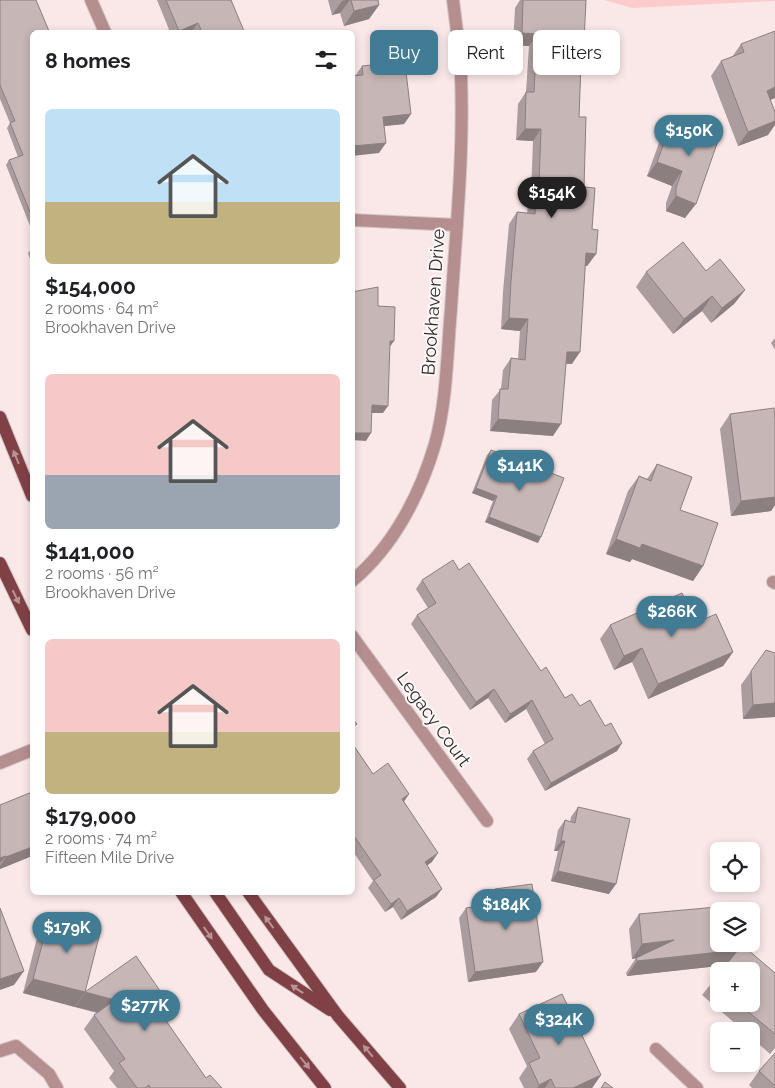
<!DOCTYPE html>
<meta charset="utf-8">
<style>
body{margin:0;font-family:Raleway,sans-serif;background:#f2f2f2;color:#202124;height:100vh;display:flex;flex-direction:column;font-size:19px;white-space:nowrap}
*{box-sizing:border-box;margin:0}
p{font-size:16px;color:#757577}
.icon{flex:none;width:28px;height:28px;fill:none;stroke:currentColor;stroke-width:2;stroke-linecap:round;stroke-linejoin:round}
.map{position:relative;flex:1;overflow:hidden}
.panel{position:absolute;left:30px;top:30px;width:325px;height:865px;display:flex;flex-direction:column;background:#fff;border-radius:8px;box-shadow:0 2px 8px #0003}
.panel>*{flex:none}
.top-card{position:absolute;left:370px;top:30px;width:330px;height:45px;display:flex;gap:10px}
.tools{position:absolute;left:710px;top:842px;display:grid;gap:10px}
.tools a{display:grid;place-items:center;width:50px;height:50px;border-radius:8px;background:#fff;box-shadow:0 2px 8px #0003;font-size:25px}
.price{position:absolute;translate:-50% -42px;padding:0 11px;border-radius:18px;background:#417c94;color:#fff;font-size:16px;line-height:32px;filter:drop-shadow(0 1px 2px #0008)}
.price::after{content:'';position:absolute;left:50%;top:30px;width:15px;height:11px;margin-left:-8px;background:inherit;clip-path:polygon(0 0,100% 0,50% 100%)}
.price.active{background:#222;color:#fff}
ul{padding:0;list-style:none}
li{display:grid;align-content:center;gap:10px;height:265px;padding:0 15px}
li span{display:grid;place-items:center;height:155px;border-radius:8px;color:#555}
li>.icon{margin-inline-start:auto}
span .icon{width:90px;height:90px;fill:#fffc;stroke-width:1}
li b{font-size:21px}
h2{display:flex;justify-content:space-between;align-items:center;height:60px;padding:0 15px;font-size:21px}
.tag{padding:0 18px;border-radius:8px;background:#fff;box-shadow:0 2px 8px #0003;font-size:18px;line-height:45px}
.tag.active{background:#417c94;color:#fff}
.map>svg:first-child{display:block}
.green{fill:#fccccd}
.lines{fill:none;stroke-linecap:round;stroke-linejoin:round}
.minor-casing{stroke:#d5c5c5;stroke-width:14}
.major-casing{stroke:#d5c5c5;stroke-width:14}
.minor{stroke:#b58f90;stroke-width:12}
.major{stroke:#804146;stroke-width:12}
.wall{fill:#ab9d9d}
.shaded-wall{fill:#8b7f7f}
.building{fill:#c7b6b6;stroke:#8b7f7f}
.oneway{fill:#b89497}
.labels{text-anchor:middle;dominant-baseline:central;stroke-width:4;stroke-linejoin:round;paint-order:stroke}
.street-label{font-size:18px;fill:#2f2828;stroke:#fdf9f9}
</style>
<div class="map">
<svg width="775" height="1088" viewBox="0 0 775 1088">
<rect width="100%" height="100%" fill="#fae8e8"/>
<polygon class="green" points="604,0 775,0 775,1 632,8"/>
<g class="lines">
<defs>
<g id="minor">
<polyline points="91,0 105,32"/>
<polyline points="352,220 457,225"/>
<path d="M352 581C393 547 420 495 435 444 447 401 447 353 451 309 456 231 464 153 461 75 460 50 456 25 453 0"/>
<polyline points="773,582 775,583"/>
<polyline points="352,636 487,821"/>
<polyline points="0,763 32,750"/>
<polyline points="656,1049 697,1088"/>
<polyline points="0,1051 16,1046 49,1074 57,1088"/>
</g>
<g id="major">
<polyline points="0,417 32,496"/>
<polyline points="0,563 32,630"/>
<polyline points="181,892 263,1010 325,1088"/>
<polyline points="215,892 269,970 330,1010"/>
<polyline points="248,892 338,1016 400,1088"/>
</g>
</defs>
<use href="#minor" class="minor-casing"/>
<use href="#major" class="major-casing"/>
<use href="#minor" class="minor"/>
<use href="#major" class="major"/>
</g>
<g class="wall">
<polygon points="0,0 49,31 48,32 32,32 32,231 6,165 9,160 18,157 7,128 10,123 0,99"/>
<polygon points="157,0 231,0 243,32 193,32 192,31 190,32 170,32"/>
<polygon points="328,0 378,0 379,5 369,19 344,26 340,13 332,15"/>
<polygon points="520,0 586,0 581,66 579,117 584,187 596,254 587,266 585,266 572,364 566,364 553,436 490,431 492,400 501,389 503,370 511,358 518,359 520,331 501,329 503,292 509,224 517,212 527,213 529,195 531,192 533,141 516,140 518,104 526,92 529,46 513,45 515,8"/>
<polygon points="741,44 775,98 770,100 768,135 738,146 711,76 721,61 732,57"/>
<polygon points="362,66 390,73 411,114 404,124 384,126 379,153 355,76"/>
<polygon points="673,118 720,135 685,218 666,211 666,203 672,186 647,176 663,132"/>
<polygon points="32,248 32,264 28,253"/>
<polygon points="706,271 745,290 734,304 711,323 702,311 673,334 636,287 646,272"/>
<polygon points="775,338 775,350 771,343"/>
<polygon points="730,414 775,420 775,505 771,511 731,516 720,429"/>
<polygon points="491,450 538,543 485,522 493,501 472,493 487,455"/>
<polygon points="657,464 680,510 703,566 693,581 632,559 630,562 606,554 628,491 639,476 647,479"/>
<polygon points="459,570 541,671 565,698 580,706 605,726 622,743 617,751 545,791 527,759 533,751 545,744 526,709 505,723 488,698 470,710 411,624 417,615 428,608 416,589 422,580"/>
<polygon points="695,623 733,652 723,666 648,699 632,662 614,670 600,639 610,625"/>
<polygon points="775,653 775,717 743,719 741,685 751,671"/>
<polygon points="352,743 373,774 409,794 404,801 432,862 427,865 436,897 401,920 393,907 385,912 368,888 373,881 352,850"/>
<polygon points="0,805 32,856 0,869"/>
<polygon points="578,807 609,894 551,881 558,851 554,851 558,830 565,820 570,822 571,817"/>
<polygon points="495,889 536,972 468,982 459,918 466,908 488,905 488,899"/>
<polygon points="639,914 719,944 775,973 775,1048 770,1054 751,1037 751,1031 744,1031 702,995 719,974 719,1004 751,1004 726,965 627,976 626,973 636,958 632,959 629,929"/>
<polygon points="50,915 85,992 75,1007 23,993 39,930"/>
<polygon points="165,998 157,1009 206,1078 222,1088 117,1088 109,1078 114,1071 84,1029 94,1015 97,1013 75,1007"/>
<polygon points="519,1014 601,1075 592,1088 524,1088 519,1078 527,1066 509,1029"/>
<polygon points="775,1053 775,1088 752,1088 749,1085 759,1071"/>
</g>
<g class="shaded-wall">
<polygon points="345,0 350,0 340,13 332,15 342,1"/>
<polygon points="379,5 369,19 344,26 354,11"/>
<polygon points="198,23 192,31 190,32 178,32 179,31"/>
<polygon points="522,33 537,34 529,46 513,45"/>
<polygon points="775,87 775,98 757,105 767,91"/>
<polygon points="411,114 404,124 376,127 383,117"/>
<polygon points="775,121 775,125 768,135 738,146 748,132"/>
<polygon points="525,129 541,129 533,141 516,140"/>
<polygon points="386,143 379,153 352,156 352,146"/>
<polygon points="657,162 682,171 672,186 647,176"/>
<polygon points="676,196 696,204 685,218 666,211"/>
<polygon points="586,253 596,254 587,266 577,265"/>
<polygon points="745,290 734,304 711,323 722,308"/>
<polygon points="712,296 702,311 673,334 684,319"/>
<polygon points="509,318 528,319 520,331 501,329"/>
<polygon points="390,341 394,341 389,348"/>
<polygon points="567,352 580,352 572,364 558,363"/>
<polygon points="372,405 388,406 383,413 367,413"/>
<polygon points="498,419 561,424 553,436 490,431"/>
<polygon points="352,433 371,433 366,441 352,440"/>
<polygon points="476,488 497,496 493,501 472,493"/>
<polygon points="775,497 775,505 771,511 731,516 741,501"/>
<polygon points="489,517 541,537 538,543 485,522"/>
<polygon points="616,539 642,544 703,566 693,581 632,559 630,562 606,554"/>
<polygon points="642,648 632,662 614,670 624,656"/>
<polygon points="733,652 723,666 648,699 658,684"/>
<polygon points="494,689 488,698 470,710 476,702"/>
<polygon points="532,700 526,709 505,723 510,714"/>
<polygon points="775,703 775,717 743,719 753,705"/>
<polygon points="622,743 617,751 545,791 551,783"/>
<polygon points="409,794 403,803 402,799"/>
<polygon points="561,841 565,841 558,851 554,851"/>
<polygon points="32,847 32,856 0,869 0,866 6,857"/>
<polygon points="438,853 432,862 419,871 425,862"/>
<polygon points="6,856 0,863 0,858"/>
<polygon points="558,871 616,884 609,894 551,881"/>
<polygon points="442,889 436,897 401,920 407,911"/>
<polygon points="399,898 393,907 385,912 391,904"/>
<polygon points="674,940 664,954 632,959 642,944"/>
<polygon points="738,950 728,965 627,976 637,961"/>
<polygon points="543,962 536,972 468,982 475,972"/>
<polygon points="24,971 14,985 0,990 0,979"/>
<polygon points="33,979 85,992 75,1007 23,993"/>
<polygon points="85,992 115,1000 105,1014 75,1007"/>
<polygon points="165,998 155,1012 155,1005"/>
<polygon points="601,1075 592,1088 573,1088"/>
<polygon points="551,1079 545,1088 537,1088 539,1085"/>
</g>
<g class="building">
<polygon points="0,0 36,0 49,31 45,32 32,32 32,38 31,39 32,43 32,217 9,160 23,155 10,123 15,121 0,85"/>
<polygon points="166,0 231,0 244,31 240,32 202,32 198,23 179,31"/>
<polygon points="351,0 378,0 379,5 354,11"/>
<polygon points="523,0 586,0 583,63 581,63 579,117 586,117 584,187 595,188 592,229 598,230 596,254 586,253 580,352 567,352 561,424 498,419 500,389 508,389 511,358 525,360 528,319 509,318 511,281 517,212 535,214 537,183 539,183 541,129 525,129 526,92 534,92 537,34 522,33"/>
<polygon points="775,31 775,87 767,91 775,112 775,121 748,132 721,61 744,52 741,44"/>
<polygon points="389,63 390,73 406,72 411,114 383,117 386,143 352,146 352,76 363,75 362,66"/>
<polygon points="673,118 720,135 696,204 676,196 676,188 682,171 657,162"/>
<polygon points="683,242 706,271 720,259 745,290 722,308 712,296 684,319 646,272"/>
<polygon points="378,287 378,306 395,307 394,341 390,341 388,406 372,405 371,433 352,433 352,292"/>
<polygon points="774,408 775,420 775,497 741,501 730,414"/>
<polygon points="491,450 564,478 541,537 489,517 497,496 476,488"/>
<polygon points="657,464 692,477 680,510 718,523 703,566 642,544 640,548 616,539 639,476 651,481"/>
<polygon points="453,560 459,570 469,563 541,671 546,667 565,698 572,694 580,706 590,700 605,726 611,723 622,743 551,783 533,751 553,739 532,700 510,714 494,689 476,702 417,615 436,603 422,580"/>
<polygon points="682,593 695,623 716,614 733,652 658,684 642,648 624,656 610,625"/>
<polygon points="766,650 775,653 775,703 753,705 751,671"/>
<polygon points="352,718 357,724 352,727"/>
<polygon points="352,743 373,774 388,763 409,794 402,799 438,853 425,862 442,889 407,911 399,898 391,904 374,880 381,875 352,833"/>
<polygon points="32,792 32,847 6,857 6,856 0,858 0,805"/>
<polygon points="578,807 630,819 616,884 558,871 565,841 561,841 565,820 575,823"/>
<polygon points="532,884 543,962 475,972 466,908 497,903 495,889"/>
<polygon points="728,906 729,911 719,911 719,944 741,944 775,973 775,1034 739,1004 751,1004 751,971 721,971 738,950 637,961 636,958 674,940 642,944 639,914"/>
<polygon points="0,908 24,971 0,979"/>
<polygon points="50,915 101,929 85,992 33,979"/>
<polygon points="136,956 165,998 155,1005 206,1078 210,1075 222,1088 150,1088 149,1085 145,1088 137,1088 119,1063 125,1059 94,1015 115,1000 85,992"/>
<polygon points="719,974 719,986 712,981"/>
<polygon points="562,994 601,1075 573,1088 555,1088 551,1079 539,1085 529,1063 540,1058 519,1014"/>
<polygon points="775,1053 775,1086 759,1071"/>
<polygon points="605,1082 613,1088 601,1088"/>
</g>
<defs><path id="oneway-solid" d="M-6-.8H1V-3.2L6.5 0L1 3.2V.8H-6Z" transform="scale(1.25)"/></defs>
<g class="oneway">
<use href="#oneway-solid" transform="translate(16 457) rotate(-112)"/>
<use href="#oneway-solid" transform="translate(16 597) rotate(64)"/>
<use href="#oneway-solid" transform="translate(269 922) rotate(-126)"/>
<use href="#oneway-solid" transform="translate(208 933) rotate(55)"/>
<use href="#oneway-solid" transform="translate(297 989) rotate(-146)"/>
<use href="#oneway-solid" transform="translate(368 1051) rotate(-130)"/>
<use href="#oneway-solid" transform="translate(305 1063) rotate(51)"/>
</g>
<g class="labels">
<g class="street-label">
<text transform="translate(433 302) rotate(-86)">Brookhaven Drive</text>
<text transform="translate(434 719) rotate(54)">Legacy Court</text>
</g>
</g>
</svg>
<div class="tools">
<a><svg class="icon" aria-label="locate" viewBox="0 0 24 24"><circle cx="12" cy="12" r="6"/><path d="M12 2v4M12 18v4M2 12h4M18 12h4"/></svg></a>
<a><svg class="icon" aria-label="layers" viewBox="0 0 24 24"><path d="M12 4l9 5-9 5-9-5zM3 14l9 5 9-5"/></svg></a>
<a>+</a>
<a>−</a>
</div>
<b class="price" style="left:689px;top:157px">$150K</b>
<b class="price active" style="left:552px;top:219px">$154K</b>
<b class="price" style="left:520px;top:492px">$141K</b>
<b class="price" style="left:672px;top:638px">$266K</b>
<b class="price" style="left:506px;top:931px">$184K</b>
<b class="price" style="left:67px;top:954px">$179K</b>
<b class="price" style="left:145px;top:1032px">$277K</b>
<b class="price" style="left:559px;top:1046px">$324K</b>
<div class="top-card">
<a class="tag active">Buy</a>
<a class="tag">Rent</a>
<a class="tag">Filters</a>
</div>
<section class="panel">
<h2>8 homes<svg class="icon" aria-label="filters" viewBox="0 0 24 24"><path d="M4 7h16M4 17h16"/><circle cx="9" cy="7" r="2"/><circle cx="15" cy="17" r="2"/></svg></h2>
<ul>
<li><span style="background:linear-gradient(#bfe0f5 60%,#c2b280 0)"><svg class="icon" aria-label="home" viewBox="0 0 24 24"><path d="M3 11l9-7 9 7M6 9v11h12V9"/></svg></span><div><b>$154,000</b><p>2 rooms · 64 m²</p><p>Brookhaven Drive</p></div></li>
<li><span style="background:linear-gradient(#f6c9c9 65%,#9aa5b1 0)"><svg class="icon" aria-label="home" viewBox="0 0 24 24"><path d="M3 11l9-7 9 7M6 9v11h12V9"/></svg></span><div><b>$141,000</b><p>2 rooms · 56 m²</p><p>Brookhaven Drive</p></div></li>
<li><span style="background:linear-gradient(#f6c9c9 60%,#c2b280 0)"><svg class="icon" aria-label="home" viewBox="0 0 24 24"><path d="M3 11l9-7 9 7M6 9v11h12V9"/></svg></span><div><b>$179,000</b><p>2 rooms · 74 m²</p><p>Fifteen Mile Drive</p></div></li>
</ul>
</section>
</div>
